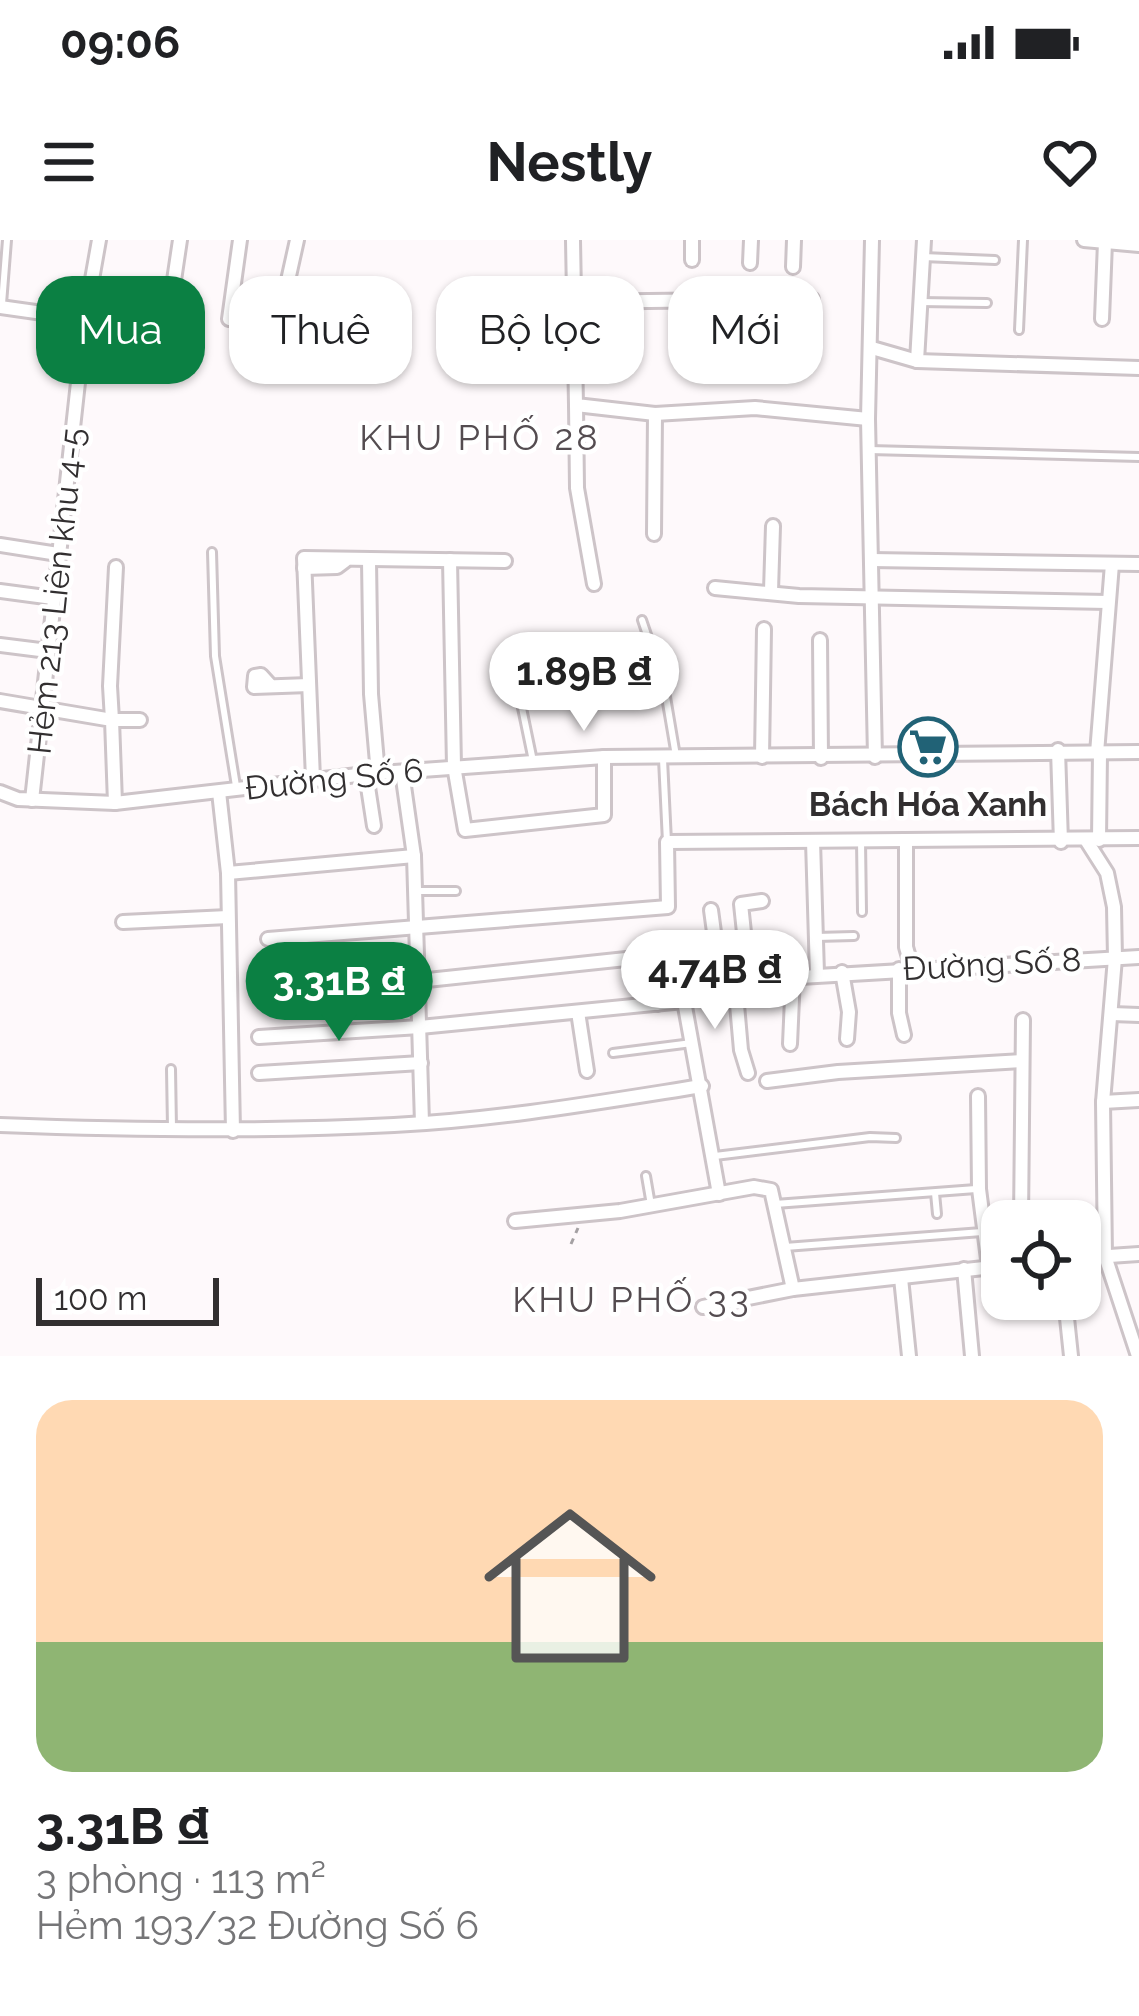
<!DOCTYPE html>
<html lang="vi">
<meta charset="utf-8">
<style>
body{margin:0;font-family:Raleway,sans-serif;background:#f2f2f2;color:#202124;height:100vh;display:flex;flex-direction:column;font-size:45px;white-space:nowrap}
*{box-sizing:border-box;margin:0}
p{font-size:39px;color:#757577}
.icon{flex:none;width:66px;height:66px;fill:none;stroke:currentColor;stroke-width:2;stroke-linecap:round;stroke-linejoin:round}
.map{position:relative;height:1116px;overflow:hidden}
.drawer{display:flex;flex-direction:column;background:#fff;flex:1}
.drawer>*{flex:none}
.hud{position:absolute;left:36px;top:36px;width:1068px;height:108px;display:flex;gap:24px}
.controls{position:absolute;left:981px;top:960px;display:grid;gap:24px}
.controls a{display:grid;place-items:center;width:120px;height:120px;border-radius:24px;background:#fff;box-shadow:0 3px 9px #0004;font-size:60px}
.scale{position:absolute;left:36px;bottom:30px;width:183px;box-sizing:border-box;padding-left:12px;border:6px solid #322f30;border-top:0;font-size:33px;line-height:42px;white-space:nowrap;color:#322f30;-webkit-text-stroke:9px #fff;paint-order:stroke}
.price{position:absolute;translate:-50% -102px;padding:0 27px;border-radius:42px;background:#fff;color:#222;font-size:39px;line-height:78px;filter:drop-shadow(0 3px 6px #0008)}
.price::after{content:'';position:absolute;left:50%;top:72px;width:36px;height:27px;margin-left:-18px;background:inherit;clip-path:polygon(0 0,100% 0,50% 100%)}
.price.current{background:#0b8043;color:#fff}
ul{padding:0;list-style:none}
li{display:grid;align-content:center;gap:24px;height:636px;padding:0 36px}
li span{display:grid;place-items:center;height:372px;border-radius:36px;color:#555}
li>.icon{margin-inline-start:auto}
span .icon{width:216px;height:216px;fill:#fffc;stroke-width:1}
li b{font-size:51px}
.chip{padding:0 42px;border-radius:36px;background:#fff;box-shadow:0 3px 9px #0004;font-size:42px;line-height:108px}
.chip.current{background:#0b8043;color:#fff}
.status{display:flex;justify-content:space-between;align-items:center;height:84px;padding:0 60px;background:#fff;direction:ltr}
.status svg{height:33px;fill:currentColor}
header{display:flex;justify-content:space-between;align-items:center;height:156px;padding:0 36px;background:#fff;font-size:54px;font-weight:700}
.map>svg:first-child{display:block}
.lines{fill:none;stroke-linecap:round;stroke-linejoin:round}
.service-casing{stroke:#cdc4c8;stroke-width:12}
.minor-casing{stroke:#cdc4c8;stroke-width:18}
.path{stroke:#a5a1a3;stroke-width:3;stroke-dasharray:6 6;stroke-linecap:butt}
.service{stroke:#fff;stroke-width:6}
.minor{stroke:#fff;stroke-width:12}
.labels{text-anchor:middle;dominant-baseline:central;stroke-width:9;stroke-linejoin:round;paint-order:stroke}
.street-label{font-size:33px;fill:#322f30;stroke:#fff}
.poi-label{font-size:33px;font-weight:bold;fill:#322f30;stroke:#fff}
.neighbourhood-label{font-size:36px;letter-spacing:3px;fill:#544c50;stroke:#fff}
</style>
<div class="status"><b>09:06</b><svg viewBox="0 0 49 12"><path d="M0 12V9h3v3zM5 12V6h3v6zM10 12V3h3v9zM15 12V0h3v12zM26 1h20v11H26zM47 4h2v5h-2z"/></svg></div>
<header><svg class="icon" aria-label="menu" viewBox="0 0 24 24"><path d="M4 6h16M4 12h16M4 18h16"/></svg>Nestly<svg class="icon" aria-label="heart" viewBox="0 0 24 24"><path d="M12 20l-8-8c-3-5 5-10 8-4 3-6 11-1 8 4z"/></svg></header>
<div class="map">
<svg width="1139" height="1116" viewBox="0 0 1139 1116">
<rect width="100%" height="100%" fill="#fef9fb"/>
<g class="lines">
<defs>
<g id="service">
<polyline points="923,17 995,20"/>
<polyline points="920,62 987,63"/>
<polyline points="2,64 7,0"/>
<polyline points="87,70 181,93"/>
<polyline points="1019,90 1023,0"/>
<polyline points="869,210 1139,217"/>
<polyline points="212,312 215,416 236,546"/>
<polyline points="642,380 664,445 676,516"/>
<polyline points="521,463 533,521"/>
<polyline points="663,519 667,602"/>
<polyline points="861,601 862,672"/>
<polyline points="418,651 456,651"/>
<polyline points="816,697 854,696"/>
<polyline points="613,813 692,803"/>
<polyline points="171,829 172,888"/>
<polyline points="715,916 870,897 896,898"/>
<polyline points="646,936 651,965"/>
<polyline points="935,953 937,974"/>
<polyline points="775,964 976,949"/>
<polyline points="785,1007 982,992"/>
</g>
<g id="minor">
<polyline points="573,0 576,165 655,174 755,168 868,179"/>
<polyline points="872,0 868,179 875,517"/>
<polyline points="1084,0 1139,5"/>
<polyline points="692,20 692,0"/>
<polyline points="750,23 751,0"/>
<polyline points="793,27 794,0"/>
<polyline points="285,54 297,0"/>
<polyline points="572,62 812,59"/>
<polyline points="0,67 85,79"/>
<polyline points="169,74 180,0"/>
<polyline points="229,79 240,0"/>
<polyline points="1102,79 1105,2"/>
<polyline points="872,108 917,121 1139,128"/>
<polyline points="917,121 924,0"/>
<polyline points="576,165 577,248 594,344"/>
<polyline points="654,294 655,174"/>
<polyline points="0,305 58,314"/>
<polyline points="450,320 454,526 465,590 604,575 604,517"/>
<polyline points="871,320 1139,324"/>
<polyline points="369,321 371,454 378,534"/>
<polyline points="116,327 110,446 112,480 140,480"/>
<polyline points="304,328 337,327 345,321"/>
<polyline points="715,348 799,356 1108,362"/>
<polyline points="0,351 53,358"/>
<polyline points="771,351 773,286"/>
<polyline points="820,400 821,518"/>
<polyline points="0,405 48,411"/>
<polyline points="271,446 261,435 255,436 254,447 309,445"/>
<polyline points="0,461 112,480 115,563"/>
<polyline points="1058,510 1061,602"/>
<polyline points="1097,513 1112,324"/>
<polyline points="762,517 764,389"/>
<polyline points="402,532 414,616 422,883"/>
<polyline points="366,534 374,586"/>
<polyline points="313,539 304,318 505,321"/>
<polyline points="0,552 18,559 115,563 366,534 604,517 1139,512"/>
<polyline points="219,552 228,633 233,891"/>
<polyline points="32,560 85,79 99,0"/>
<polyline points="906,600 906,707 912,728"/>
<polyline points="1086,600 1107,633 1114,667 1115,718 1103,862 1105,1016 1138,1116"/>
<polyline points="1099,600 1100,513"/>
<polyline points="813,601 817,734"/>
<polyline points="228,633 414,616"/>
<polyline points="711,670 721,744"/>
<polyline points="123,682 228,677"/>
<polyline points="268,699 668,667 667,602 1139,598"/>
<polyline points="899,729 899,773 904,795"/>
<polyline points="842,732 849,772 847,799"/>
<polyline points="749,740 741,664 762,661"/>
<polyline points="735,742 741,810 748,833"/>
<polyline points="267,757 645,717 652,730 657,764"/>
<polyline points="684,761 719,954"/>
<polyline points="578,772 587,831"/>
<polyline points="1112,774 1139,775"/>
<polyline points="259,797 420,787 684,761 709,745 749,740 1139,717"/>
<polyline points="790,804 793,736"/>
<polyline points="259,833 421,823"/>
<polyline points="767,841 838,832 1021,821"/>
<polyline points="978,856 979,949 989,1027"/>
<polyline points="1103,862 1139,860"/>
<path d="M0 885C132 890 262 892 394 885 497 880 600 862 702 846"/>
<polyline points="515,981 620,971 754,947 771,950 793,1049"/>
<polyline points="1021,981 1023,780"/>
<polyline points="1080,1018 1139,1014"/>
<polyline points="964,1029 972,1116"/>
<polyline points="901,1038 909,1116"/>
<polyline points="1065,1059 1071,1116"/>
<polyline points="703,1067 793,1049 1002,1026"/>
</g>
</defs>
<use href="#service" class="service-casing"/>
<use href="#minor" class="minor-casing"/>
<polyline class="path" points="571,1004 578,988"/>
<use href="#service" class="service"/>
<use href="#minor" class="minor"/>
</g>
<defs>
<symbol id="supermarket-ring" viewBox="-11 -11 22 22"><circle r="9.5" fill="#fff" stroke="#216276" stroke-width="1.5"/><path d="M-6-5.5h2.5l.6 2H6L4.5 2H-2.5L-4.4-4H-6ZM-1.5 3.2a1.3 1.3 0 1 0 .1 0ZM3 3.2a1.3 1.3 0 1 0 .1 0Z" fill="#216276"/></symbol>
</defs>
<g fill-rule="evenodd">
<use href="#supermarket-ring" x="895" y="474" width="66" height="66"/>
</g>
<g class="labels">
<g class="street-label">
<text transform="translate(56 351) rotate(-84)">Hẻm 213 Liên khu 4-5</text>
<text transform="translate(334 539) rotate(-6)">Đường Số 6</text>
<text transform="translate(992 724) rotate(-3)">Đường Số 8</text>
</g>
<g class="poi-label">
<text x="928" y="564">Bách Hóa Xanh</text>
</g>
<g class="neighbourhood-label">
<text x="480" y="197">KHU PHỐ 28</text>
<text x="632" y="1059">KHU PHỐ 33</text>
</g>
</g>
</svg>
<div class="controls">
<a><svg class="icon" aria-label="locate" viewBox="0 0 24 24"><circle cx="12" cy="12" r="6"/><path d="M12 2v4M12 18v4M2 12h4M18 12h4"/></svg></a>
</div>
<div class="scale">100 m</div>
<b class="price" style="left:584px;top:494px">1.89B ₫</b>
<b class="price" style="left:715px;top:792px">4.74B ₫</b>
<b class="price current" style="left:339px;top:804px">3.31B ₫</b>
<div class="hud">
<a class="chip current">Mua</a>
<a class="chip">Thuê</a>
<a class="chip">Bộ lọc</a>
<a class="chip">Mới</a>
</div>
</div>
<section class="drawer">
<ul>
<li><span style="background:linear-gradient(#ffd9b3 65%,#8fb573 0)"><svg class="icon" aria-label="home" viewBox="0 0 24 24"><path d="M3 11l9-7 9 7M6 9v11h12V9"/></svg></span><div><b>3.31B ₫</b><p>3 phòng · 113 m²</p><p>Hẻm 193/32 Đường Số 6</p></div></li>
</ul>
</section>
